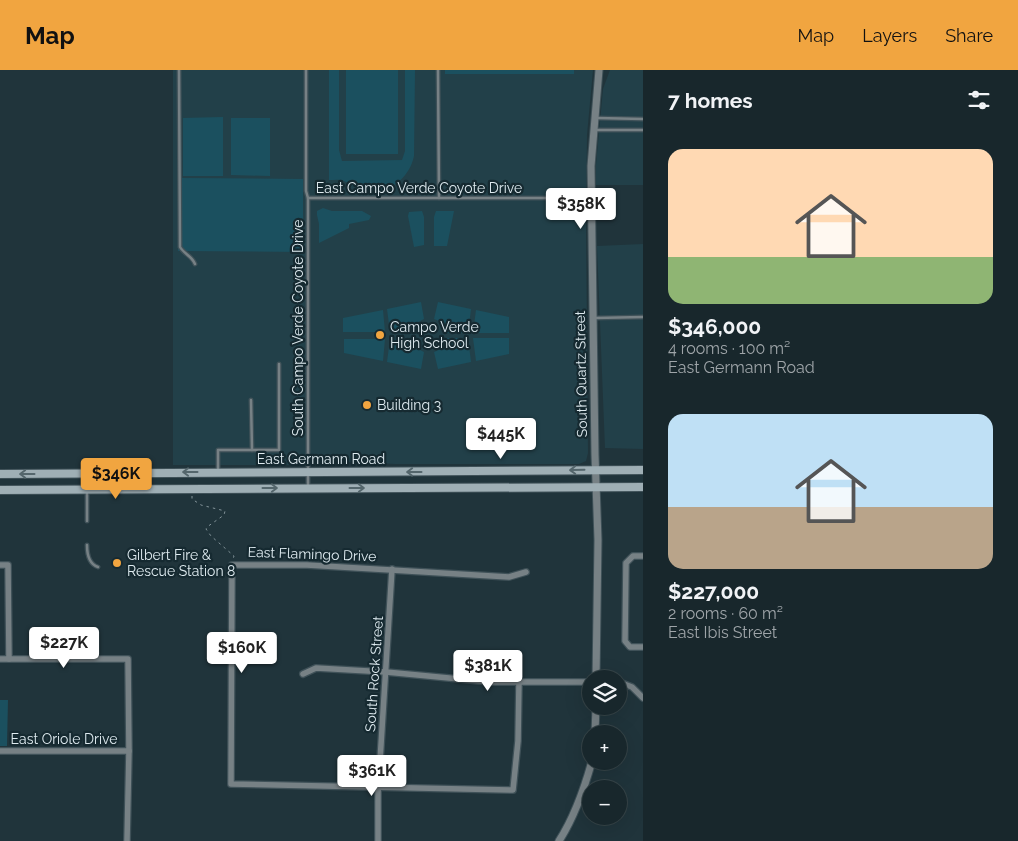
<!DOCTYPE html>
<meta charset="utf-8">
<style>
body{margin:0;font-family:Raleway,sans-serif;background:#253338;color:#f1f3f6;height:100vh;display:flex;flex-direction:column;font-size:19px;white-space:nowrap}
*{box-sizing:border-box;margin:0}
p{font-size:16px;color:#9fa5a9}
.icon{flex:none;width:28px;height:28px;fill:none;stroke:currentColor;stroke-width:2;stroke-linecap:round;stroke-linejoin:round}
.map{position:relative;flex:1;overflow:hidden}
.details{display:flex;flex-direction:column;background:#18272c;width:375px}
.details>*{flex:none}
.fabs{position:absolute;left:582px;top:600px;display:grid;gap:10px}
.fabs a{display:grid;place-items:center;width:45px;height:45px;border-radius:50%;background:#18272c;box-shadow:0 5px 20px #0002,0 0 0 1px #364448;font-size:25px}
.price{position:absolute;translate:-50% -42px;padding:0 11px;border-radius:5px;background:#fff;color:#222;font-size:16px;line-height:32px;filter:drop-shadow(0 1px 2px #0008)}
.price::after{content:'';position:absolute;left:50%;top:30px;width:15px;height:11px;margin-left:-8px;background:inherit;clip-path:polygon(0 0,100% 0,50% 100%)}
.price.active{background:#f1a540;color:#111}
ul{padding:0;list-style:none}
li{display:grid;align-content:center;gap:10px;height:265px;padding:0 25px}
li span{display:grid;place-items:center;height:155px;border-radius:15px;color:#555}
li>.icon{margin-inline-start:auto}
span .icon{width:90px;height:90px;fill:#fffc;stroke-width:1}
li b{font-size:21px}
h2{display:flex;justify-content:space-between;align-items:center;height:60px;padding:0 25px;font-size:21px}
header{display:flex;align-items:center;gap:30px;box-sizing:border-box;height:70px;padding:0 25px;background:#f1a540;color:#111}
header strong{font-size:24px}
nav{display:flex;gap:28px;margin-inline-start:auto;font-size:18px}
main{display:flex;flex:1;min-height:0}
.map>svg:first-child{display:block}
.built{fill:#224049}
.green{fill:#1b505f}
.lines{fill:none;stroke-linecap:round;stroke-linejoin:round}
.service-casing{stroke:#3f5158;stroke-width:5}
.minor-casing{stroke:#3f5158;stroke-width:8}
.tertiary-casing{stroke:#3f5158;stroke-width:9}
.secondary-casing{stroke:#3f5158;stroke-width:10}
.path{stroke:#84949a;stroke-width:1;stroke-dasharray:2.5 4;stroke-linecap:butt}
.service{stroke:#778185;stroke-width:2.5}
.minor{stroke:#778185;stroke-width:5.5}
.tertiary{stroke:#778185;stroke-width:7}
.secondary{stroke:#9fafb5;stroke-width:8}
.oneway{stroke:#54666c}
.poi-dot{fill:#f1a540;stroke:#162a31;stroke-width:2}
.labels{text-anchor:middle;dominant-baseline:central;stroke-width:4.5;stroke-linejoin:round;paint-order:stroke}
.street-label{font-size:14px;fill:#dfebf0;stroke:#162a31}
.poi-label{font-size:14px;fill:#dfebf0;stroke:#162a31;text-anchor:start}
</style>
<header>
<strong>Map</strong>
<nav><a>Map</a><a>Layers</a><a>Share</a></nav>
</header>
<main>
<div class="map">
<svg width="643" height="771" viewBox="0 0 643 771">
<rect width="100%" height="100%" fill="#20343b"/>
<g class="built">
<polygon points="173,0 593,0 587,65 586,148 588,383 586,391 579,394 395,394 357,392 323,392 298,395 173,395"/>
<polygon points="610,0 643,0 643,115 596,115 596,95 603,19"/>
<polygon points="643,174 643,379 605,378 597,176"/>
</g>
<g class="green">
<path d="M329 0H339V80L342 91 402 90 405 81V0H415L414 86C409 110 386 126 362 120 355 118 351 114 344 111 340 109 334 110 329 110Z"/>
<rect x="346" y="0" width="52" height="84"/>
<rect x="445" y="0" width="129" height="4"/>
<polygon points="223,47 223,106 183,106 183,48"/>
<polygon points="231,48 270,48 270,106 231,105"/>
<polygon points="179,108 303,109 303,182 178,181"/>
<polygon points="323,138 332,141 362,141 371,146 369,150 349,154 349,158 319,173 319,154 317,145 317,141"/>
<polygon points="422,141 424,147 424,175 414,177 408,146 409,142"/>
<polygon points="436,141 454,141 447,176 434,176 434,147"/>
<polygon points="421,232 424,249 418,252 408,261 390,262 387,239"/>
<path d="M438 232 471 239 468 263H446C445 256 441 251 434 249Z"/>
<polygon points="383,240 385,262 343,262 343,248"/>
<polygon points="476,240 509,247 509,263 473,263"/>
<path d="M447 268H468L471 292 438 299 434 282C441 280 445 275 447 268Z"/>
<polygon points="473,268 509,268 509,284 476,291"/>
<polygon points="344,269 385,269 383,291 344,283"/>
<polygon points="390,269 408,270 418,279 424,282 421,299 387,292"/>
<polygon points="0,615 0,630 8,630 7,676 0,676"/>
</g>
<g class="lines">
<defs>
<g id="service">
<path d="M179 0 180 177C184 184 192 186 195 194"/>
<polyline points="306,0 306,121 308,128 308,417"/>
<polyline points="438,0 439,128"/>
<polyline points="597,48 643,49"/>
<polyline points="595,60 643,60"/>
<polyline points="308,128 591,128"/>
<polyline points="595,248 643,247"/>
<polyline points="251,330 252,380"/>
<polyline points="218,402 218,380 279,380 279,294"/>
<polyline points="87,405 87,451"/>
<path d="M87 475C87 484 89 494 98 497"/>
</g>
<g id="minor">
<polyline points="643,486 633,486 626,493 625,571 630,577 643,577"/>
<polyline points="0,495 8,495 9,589"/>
<polyline points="0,589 128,589 129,681 127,771"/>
<polyline points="303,604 316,598 386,602 491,612 591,612"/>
<polyline points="519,612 518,671 513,720 231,714 232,495 307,495 509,507 526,502"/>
<polyline points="619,612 632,617 643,628"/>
<polyline points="0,681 129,681"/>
<polyline points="378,771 378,723 392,499"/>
</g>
<g id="tertiary">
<polyline points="596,609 598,470 595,385 591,96 599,0"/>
<polyline points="595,664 596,636"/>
<path d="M559 771C575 746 584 720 592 691"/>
</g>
<g id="secondary">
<polyline points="0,404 643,400"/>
<polyline points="0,420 643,417"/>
</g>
</defs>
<use href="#service" class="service-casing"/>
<use href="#minor" class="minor-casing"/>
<use href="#tertiary" class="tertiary-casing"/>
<use href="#secondary" class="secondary-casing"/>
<polyline class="path" points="192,426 192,429 201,435 225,441 224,445 207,457 206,459 211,466 234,486 233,489"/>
<use href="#service" class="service"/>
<use href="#minor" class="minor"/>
<use href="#tertiary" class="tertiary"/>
<use href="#secondary" class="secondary"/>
</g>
<defs><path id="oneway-shaft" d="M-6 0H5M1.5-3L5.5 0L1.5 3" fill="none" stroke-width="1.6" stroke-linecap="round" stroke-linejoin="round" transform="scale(1.25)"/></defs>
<g class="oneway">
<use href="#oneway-shaft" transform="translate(577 400) rotate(179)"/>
<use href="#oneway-shaft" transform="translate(190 402) rotate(180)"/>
<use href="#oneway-shaft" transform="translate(414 402) rotate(180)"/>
<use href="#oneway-shaft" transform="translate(27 404) rotate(180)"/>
<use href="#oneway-shaft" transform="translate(270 418)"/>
<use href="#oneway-shaft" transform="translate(357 418)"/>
</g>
<g class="poi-dot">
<circle cx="380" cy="265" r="5"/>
<circle cx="367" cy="335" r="5"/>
<circle cx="117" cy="493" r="5"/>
</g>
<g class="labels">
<g class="street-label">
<text x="419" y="118">East Campo Verde Coyote Drive</text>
<text transform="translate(298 258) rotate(-90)">South Campo Verde Coyote Drive</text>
<text transform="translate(581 304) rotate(-91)">South Quartz Street</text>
<text x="321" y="389">East Germann Road</text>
<text transform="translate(312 484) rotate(2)">East Flamingo Drive</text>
<text transform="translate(374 604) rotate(-86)">South Rock Street</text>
<text x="64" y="669">East Oriole Drive</text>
</g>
<g class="poi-label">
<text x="390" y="257">Campo Verde<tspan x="390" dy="16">High School</tspan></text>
<text x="377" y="335">Building 3</text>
<text x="127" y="485">Gilbert Fire &amp;<tspan x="127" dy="16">Rescue Station 8</tspan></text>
</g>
</g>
</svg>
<div class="fabs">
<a><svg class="icon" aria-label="layers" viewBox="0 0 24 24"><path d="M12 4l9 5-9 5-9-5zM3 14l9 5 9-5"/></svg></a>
<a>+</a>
<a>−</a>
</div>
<b class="price" style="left:581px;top:160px">$358K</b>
<b class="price" style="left:501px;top:390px">$445K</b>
<b class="price active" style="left:116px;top:430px">$346K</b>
<b class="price" style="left:64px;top:599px">$227K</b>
<b class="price" style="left:242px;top:604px">$160K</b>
<b class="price" style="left:488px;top:622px">$381K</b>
<b class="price" style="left:372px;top:727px">$361K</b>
</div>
<section class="details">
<h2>7 homes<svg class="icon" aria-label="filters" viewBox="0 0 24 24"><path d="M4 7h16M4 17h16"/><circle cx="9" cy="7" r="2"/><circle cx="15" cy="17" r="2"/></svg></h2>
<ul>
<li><span style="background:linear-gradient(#ffd9b3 70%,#8fb573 0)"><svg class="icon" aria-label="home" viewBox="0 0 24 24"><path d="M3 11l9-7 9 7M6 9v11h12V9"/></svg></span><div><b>$346,000</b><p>4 rooms · 100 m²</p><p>East Germann Road</p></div></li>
<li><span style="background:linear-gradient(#bfe0f5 60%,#b9a48a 0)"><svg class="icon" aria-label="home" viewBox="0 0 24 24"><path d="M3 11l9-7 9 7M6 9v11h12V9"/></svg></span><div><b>$227,000</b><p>2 rooms · 60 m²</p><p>East Ibis Street</p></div></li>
</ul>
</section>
</main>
